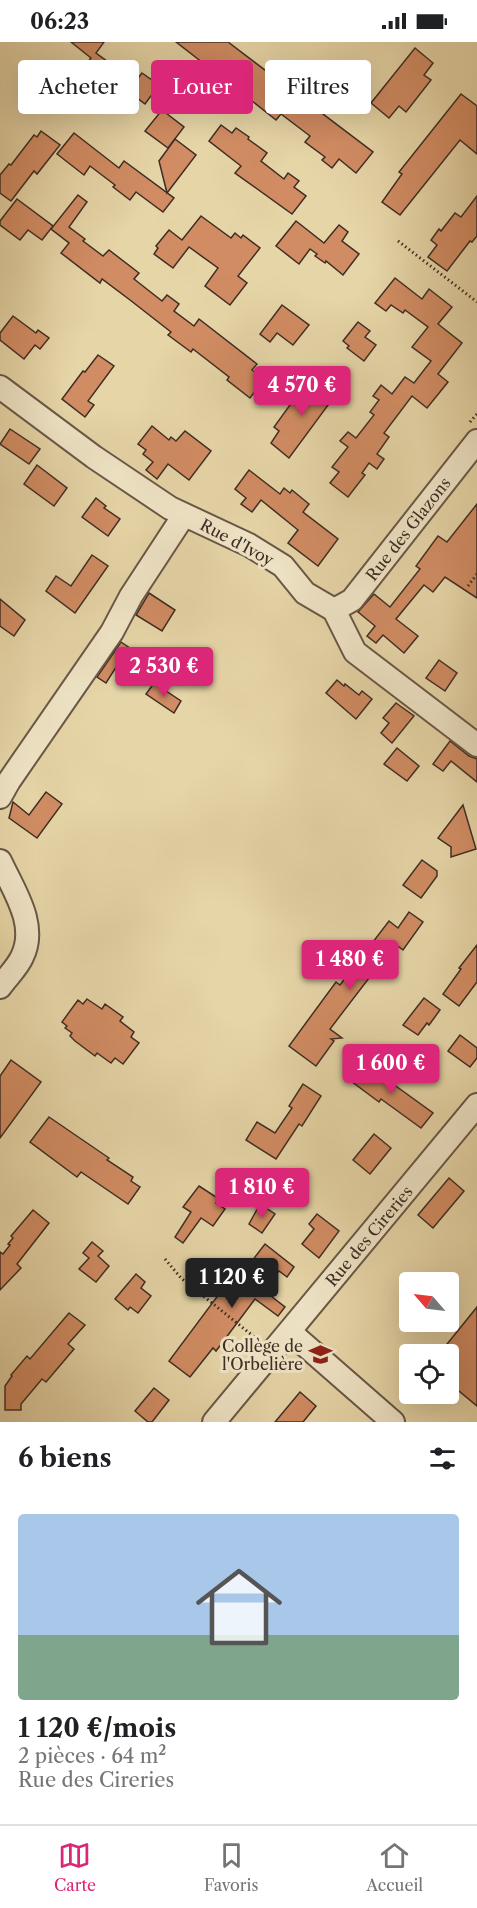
<!DOCTYPE html>
<html lang="fr">
<meta charset="utf-8">
<style>
body{margin:0;font-family:"Libre Caslon Text",serif;background:#f2f2f2;color:#202124;height:100vh;display:flex;flex-direction:column;font-size:22px;white-space:nowrap}
*{box-sizing:border-box;margin:0}
p{font-size:20px;color:#757577}
.icon{flex:none;width:33px;height:33px;fill:none;stroke:currentColor;stroke-width:2;stroke-linecap:round;stroke-linejoin:round}
.map{position:relative;height:1380px;overflow:hidden}
.side{display:flex;flex-direction:column;background:#fff;flex:1}
.side>*{flex:none}
.guide{position:absolute;left:18px;top:18px;width:441px;height:54px;display:flex;gap:12px}
.needle{width:39px;rotate:298deg}
.controls{position:absolute;left:399px;top:1230px;display:grid;gap:12px}
.controls a{display:grid;place-items:center;width:60px;height:60px;border-radius:6px;background:#fff;box-shadow:0 6px 24px #0002;font-size:30px}
.price{position:absolute;translate:-50% -51px;padding:0 14px;border-radius:6px;background:#db2777;color:#fff;font-size:20px;line-height:39px;filter:drop-shadow(0 2px 3px #0008)}
.price::after{content:'';position:absolute;left:50%;top:36px;width:18px;height:14px;margin-left:-9px;background:inherit;clip-path:polygon(0 0,100% 0,50% 100%)}
.price.active{background:#222;color:#fff}
ul{padding:0;list-style:none}
li{display:grid;align-content:center;gap:12px;height:318px;padding:0 18px}
li span{display:grid;place-items:center;height:186px;border-radius:6px;color:#555}
li>.icon{margin-inline-start:auto}
span .icon{width:108px;height:108px;fill:#fffc;stroke-width:1}
li b{font-size:26px}
h2{display:flex;justify-content:space-between;align-items:center;height:72px;padding:0 18px;font-size:26px}
.pill{padding:0 21px;border-radius:6px;background:#fff;box-shadow:0 6px 24px #0002;font-size:21px;line-height:54px}
.pill.active{background:#db2777;color:#fff}
.status{display:flex;justify-content:space-between;align-items:center;height:42px;padding:0 30px;background:#fff;direction:ltr}
.status svg{height:16px;fill:currentColor}
.tabs{display:flex;justify-content:space-around;align-items:center;height:84px;border-top:2px solid #e0e0e0;background:#fff;font-size:16px;color:#757577}
.tabs a{display:grid;justify-items:center;gap:3px}
.tabs .active{color:#db2777}
.map>svg:first-child{display:block}
.building{fill:#d18c63;stroke:#3f2d25;stroke-width:1.5}
.lines{fill:none;stroke-linecap:round;stroke-linejoin:round}
.minor-casing{stroke:#695746;stroke-width:26}
.path{stroke:#3f2d25;stroke-width:3;stroke-dasharray:1.5 3;stroke-linecap:butt}
.minor{stroke:#efe4c6;stroke-width:22}
.labels{text-anchor:middle;dominant-baseline:central;stroke-width:6;stroke-linejoin:round;paint-order:stroke}
.street-label{font-size:16px;fill:#3f2d25;stroke:#efe4c6}
.poi-label{font-size:16px;fill:#3f2d25;stroke:#efe4c6;text-anchor:end}
</style>
<div class="status"><b>06:23</b><svg viewBox="0 0 49 12"><path d="M0 12V9h3v3zM5 12V6h3v6zM10 12V3h3v9zM15 12V0h3v12zM26 1h20v11H26zM47 4h2v5h-2z"/></svg></div>
<div class="map">
<svg width="477" height="1380" viewBox="0 0 477 1380">
<rect width="100%" height="100%" fill="#e6d5a7"/>
<filter id="stains"><feTurbulence type="fractalNoise" baseFrequency=".00333" numOctaves="4"/><feColorMatrix values="0 0 0 0 .2 0 0 0 0 .09 0 0 0 0 .02 0 0 0 .5 -.17"/></filter>
<radialGradient id="worn" r=".72"><stop offset=".6" stop-color="#630" stop-opacity="0"/><stop offset="1" stop-color="#630" stop-opacity=".3"/></radialGradient>
<g class="building">
<polygon points="71,0 104,0 96,11 126,33 109,56 87,40 71,62 49,45 64,27 75,35 91,16"/>
<polygon points="176,0 228,0 373,110 356,131 339,117 332,126 322,118 325,115 305,100 310,94 281,72 276,78 247,55 251,49 221,24 216,31"/>
<polygon points="415,6 433,21 424,33 431,38 406,70 399,64 389,76 371,61"/>
<polygon points="142,31 159,43 145,62 128,49"/>
<polygon points="461,52 477,64 477,112 460,98 400,173 382,160 402,132 399,130"/>
<polygon points="162,68 184,85 168,106 145,89"/>
<polygon points="221,83 232,91 236,86 249,95 248,97 267,111 261,119 284,137 288,131 299,139 294,145 306,154 292,172 235,131 241,124 209,99"/>
<polygon points="41,89 60,103 37,132 34,129 11,159 0,151 0,133 9,122 11,123 34,93 37,95"/>
<polygon points="74,91 119,126 124,119 174,156 163,170 136,150 130,158 113,145 115,143 90,124 84,133 57,112"/>
<polygon points="175,97 196,113 167,151 159,119"/>
<polygon points="78,153 87,160 69,185 85,197 83,199 103,214 109,208 139,231 134,237 162,259 167,253 179,262 174,269 194,284 199,277 257,322 252,328 264,338 250,356 227,338 229,335 193,307 191,310 168,293 171,290 130,258 102,237 100,241 61,211 69,201 51,187"/>
<polygon points="477,154 477,194 472,200 470,199 447,229 428,215 437,203 431,198 439,187 441,189 455,171 461,175"/>
<polygon points="17,157 53,184 42,198 28,188 20,198 0,183 0,179"/>
<polygon points="201,174 231,196 235,191 241,196 243,193 260,206 238,234 247,241 230,263 205,244 218,226 189,205 173,226 154,212 158,206 156,204 169,188 182,198"/>
<polygon points="296,179 324,201 339,183 348,190 342,199 359,212 343,233 326,219 325,221 315,214 317,212 310,207 299,222 276,204"/>
<polygon points="395,236 422,257 429,247 452,265 438,282 462,301 438,332 448,340 427,366 412,354 384,391 389,395 377,412 384,417 377,427 369,421 362,431 365,433 348,455 330,441 339,430 332,425 348,405 340,399 348,390 356,396 374,373 370,370 379,358 373,354 381,343 392,352 405,335 414,341 431,319 412,305 428,285 405,268 403,271 391,263 386,269 375,261"/>
<polygon points="282,263 309,283 293,303 277,291 270,300 260,292"/>
<polygon points="13,274 36,291 38,288 49,296 40,307 35,303 24,317 0,298 0,291"/>
<polygon points="358,280 370,289 365,295 376,303 364,319 347,306 349,304 343,299"/>
<polygon points="98,313 114,324 88,359 94,363 85,375 62,357 83,329 85,330"/>
<polygon points="318,337 337,351 289,416 271,401 279,389 274,385 303,345 309,350"/>
<polygon points="152,384 169,398 171,395 176,399 185,389 211,409 189,438 168,422 157,437 146,428 153,420 143,412 146,408 138,402"/>
<polygon points="10,387 40,407 29,422 0,402"/>
<polygon points="37,423 67,446 54,464 24,442"/>
<polygon points="249,428 280,452 284,446 290,451 292,448 309,462 303,470 338,497 318,524 288,501 298,488 261,458 252,470 241,462 246,456 235,447"/>
<polygon points="96,456 106,464 104,466 120,477 108,494 82,475"/>
<polygon points="477,462 477,556 445,535 433,550 424,543 396,577 418,594 404,611 383,593 376,601 367,594 375,584 358,570 374,552 390,565 420,527 416,524 438,494 447,500"/>
<polygon points="92,513 108,524 75,571 46,549 56,534 71,544"/>
<polygon points="149,551 175,568 162,589 136,573"/>
<polygon points="0,557 25,578 14,594 0,584"/>
<polygon points="121,600 146,617 138,630 120,619 106,641 97,635"/>
<polygon points="439,618 457,631 445,649 426,636"/>
<polygon points="337,638 344,644 345,642 359,653 362,649 372,657 356,677 326,651"/>
<polygon points="154,641 181,659 174,671 146,652"/>
<polygon points="396,661 414,674 392,701 381,691 389,681 383,676"/>
<polygon points="450,699 469,714 477,717 477,740 451,719 443,729 433,722"/>
<polygon points="397,706 419,724 407,739 384,722"/>
<polygon points="46,750 62,762 37,796 9,776 13,760 29,773"/>
<polygon points="463,763 476,807 451,815 451,805 438,796"/>
<polygon points="422,818 437,829 437,834 421,856 403,843"/>
<polygon points="409,870 423,880 403,908 395,902 330,987 342,996 331,997 334,999 316,1024 289,1004 336,940 340,943 389,879 398,886"/>
<polygon points="477,903 477,940 459,964 443,952 461,927 459,926"/>
<polygon points="424,956 440,968 429,983 427,981 418,993 403,983"/>
<polygon points="87,957 102,967 105,962 123,975 120,979 134,990 131,995 139,1001 123,1022 115,1016 111,1021 97,1011 95,1014 75,999 70,994 72,991 65,986 67,984 62,980 78,958 83,962"/>
<polygon points="460,993 477,1006 477,1016 470,1025 448,1009"/>
<polygon points="11,1018 41,1040 0,1096 0,1034"/>
<polygon points="364,1021 433,1071 421,1086 381,1057 379,1060 351,1039"/>
<polygon points="303,1042 321,1054 302,1084 299,1082 276,1117 246,1098 257,1080 275,1091 292,1066 289,1064"/>
<polygon points="49,1075 109,1116 107,1118 133,1135 131,1139 140,1145 128,1162 81,1130 77,1135 30,1100"/>
<polygon points="374,1092 391,1106 370,1132 353,1118"/>
<polygon points="449,1136 464,1149 433,1186 418,1173"/>
<polygon points="199,1144 219,1157 216,1161 225,1167 213,1184 201,1176 183,1201 175,1195 191,1170 183,1165"/>
<polygon points="260,1162 275,1172 262,1191 249,1182"/>
<polygon points="33,1168 49,1181 17,1222 21,1226 0,1248 0,1210 3,1212 10,1203 8,1202 13,1196 11,1194"/>
<polygon points="317,1172 339,1189 319,1216 302,1202 314,1187 309,1182"/>
<polygon points="92,1200 103,1209 98,1214 109,1224 96,1240 79,1227 89,1216 83,1211"/>
<polygon points="265,1202 294,1225 287,1235 279,1229 263,1248 285,1265 278,1274 255,1257 216,1309 213,1306 190,1335 169,1319 237,1228 242,1232"/>
<polygon points="136,1232 145,1240 141,1246 151,1254 138,1271 130,1265 128,1268 115,1257"/>
<polygon points="477,1265 477,1364 448,1340 448,1312 439,1312"/>
<polygon points="69,1271 85,1283 68,1302 74,1307 46,1340 42,1337 21,1362 21,1368 5,1368 5,1344 12,1334 11,1333 27,1314 30,1317"/>
<polygon points="154,1346 169,1358 152,1380 148,1380 135,1369"/>
<polygon points="300,1350 316,1364 303,1380 275,1380"/>
</g>
<g class="lines">
<defs>
<g id="minor">
<polyline points="0,345 94,415 170,466 249,503 283,524 305,551 334,568 355,610 477,703"/>
<polyline points="334,568 352,558 477,399"/>
<polyline points="0,755 9,739 112,590 131,554 184,473"/>
<path d="M0 819C14 849 38 883 22 915 17 926 7 935 0 945"/>
<polyline points="290,1290 393,1380"/>
<polyline points="214,1380 477,1063"/>
</g>
</defs>
<use href="#minor" class="minor-casing"/>
<g class="path">
<polyline points="398,199 477,260"/>
<polyline points="470,380 477,372"/>
<polyline points="468,544 477,532"/>
<polyline points="165,1217 181,1236 258,1298"/>
</g>
<use href="#minor" class="minor"/>
</g>
<defs>
<symbol id="school-bare" viewBox="-9 -9 18 18"><path d="M0-5L7-2L0 1L-7-2ZM-4 1L0 2.5L4 1V4Q0 6-4 4Z" fill="#8f2418" stroke="#efe4c6" stroke-width="2.5" paint-order="stroke"/></symbol>
</defs>
<g fill-rule="evenodd">
<use href="#school-bare" x="304" y="1296" width="33" height="33"/>
</g>
<g class="labels">
<g class="street-label">
<text transform="translate(408 487) rotate(-52)">Rue des Glazons</text>
<text transform="translate(237 500) rotate(28)">Rue d'Ivoy</text>
<text transform="translate(369 1194) rotate(-50)">Rue des Cireries</text>
</g>
<g class="poi-label">
<text x="303" y="1304">Collège de<tspan x="303" dy="18">l'Orbelière</tspan></text>
</g>
</g>
<rect width="100%" height="100%" filter="url(#stains)"/>
<rect width="100%" height="100%" fill="url(#worn)"/>
</svg>
<div class="controls">
<a><svg class="needle" viewBox="-14 -14 28 28"><path d="M0-13l5 13h-10z" fill="#e53935"/><path d="M0 13l5-13h-10z" fill="#757577"/></svg></a>
<a><svg class="icon" aria-label="locate" viewBox="0 0 24 24"><circle cx="12" cy="12" r="6"/><path d="M12 2v4M12 18v4M2 12h4M18 12h4"/></svg></a>
</div>
<b class="price" style="left:302px;top:375px">4 570 €</b>
<b class="price" style="left:164px;top:656px">2 530 €</b>
<b class="price" style="left:350px;top:949px">1 480 €</b>
<b class="price" style="left:391px;top:1053px">1 600 €</b>
<b class="price" style="left:262px;top:1177px">1 810 €</b>
<b class="price active" style="left:232px;top:1267px">1 120 €</b>
<div class="guide">
<a class="pill">Acheter</a>
<a class="pill active">Louer</a>
<a class="pill">Filtres</a>
</div>
</div>
<section class="side">
<h2>6 biens<svg class="icon" aria-label="filters" viewBox="0 0 24 24"><path d="M4 7h16M4 17h16"/><circle cx="9" cy="7" r="2"/><circle cx="15" cy="17" r="2"/></svg></h2>
<ul>
<li><span style="background:linear-gradient(#a9c7e8 65%,#7fa58c 0)"><svg class="icon" aria-label="home" viewBox="0 0 24 24"><path d="M3 11l9-7 9 7M6 9v11h12V9"/></svg></span><div><b>1 120 €/mois</b><p>2 pièces · 64 m²</p><p>Rue des Cireries</p></div></li>
</ul>
</section>
<nav class="tabs">
<a class="active"><svg class="icon" aria-label="map" viewBox="0 0 24 24"><path d="M3 6l6-2 6 2 6-2v14l-6 2-6-2-6 2zM9 4v14M15 6v14"/></svg>Carte</a>
<a><svg class="icon" aria-label="saved" viewBox="0 0 24 24"><path d="M7 4h10v16l-5-4-5 4z"/></svg>Favoris</a>
<a><svg class="icon" aria-label="home" viewBox="0 0 24 24"><path d="M3 11l9-7 9 7M6 9v11h12V9"/></svg>Accueil</a>
</nav>
